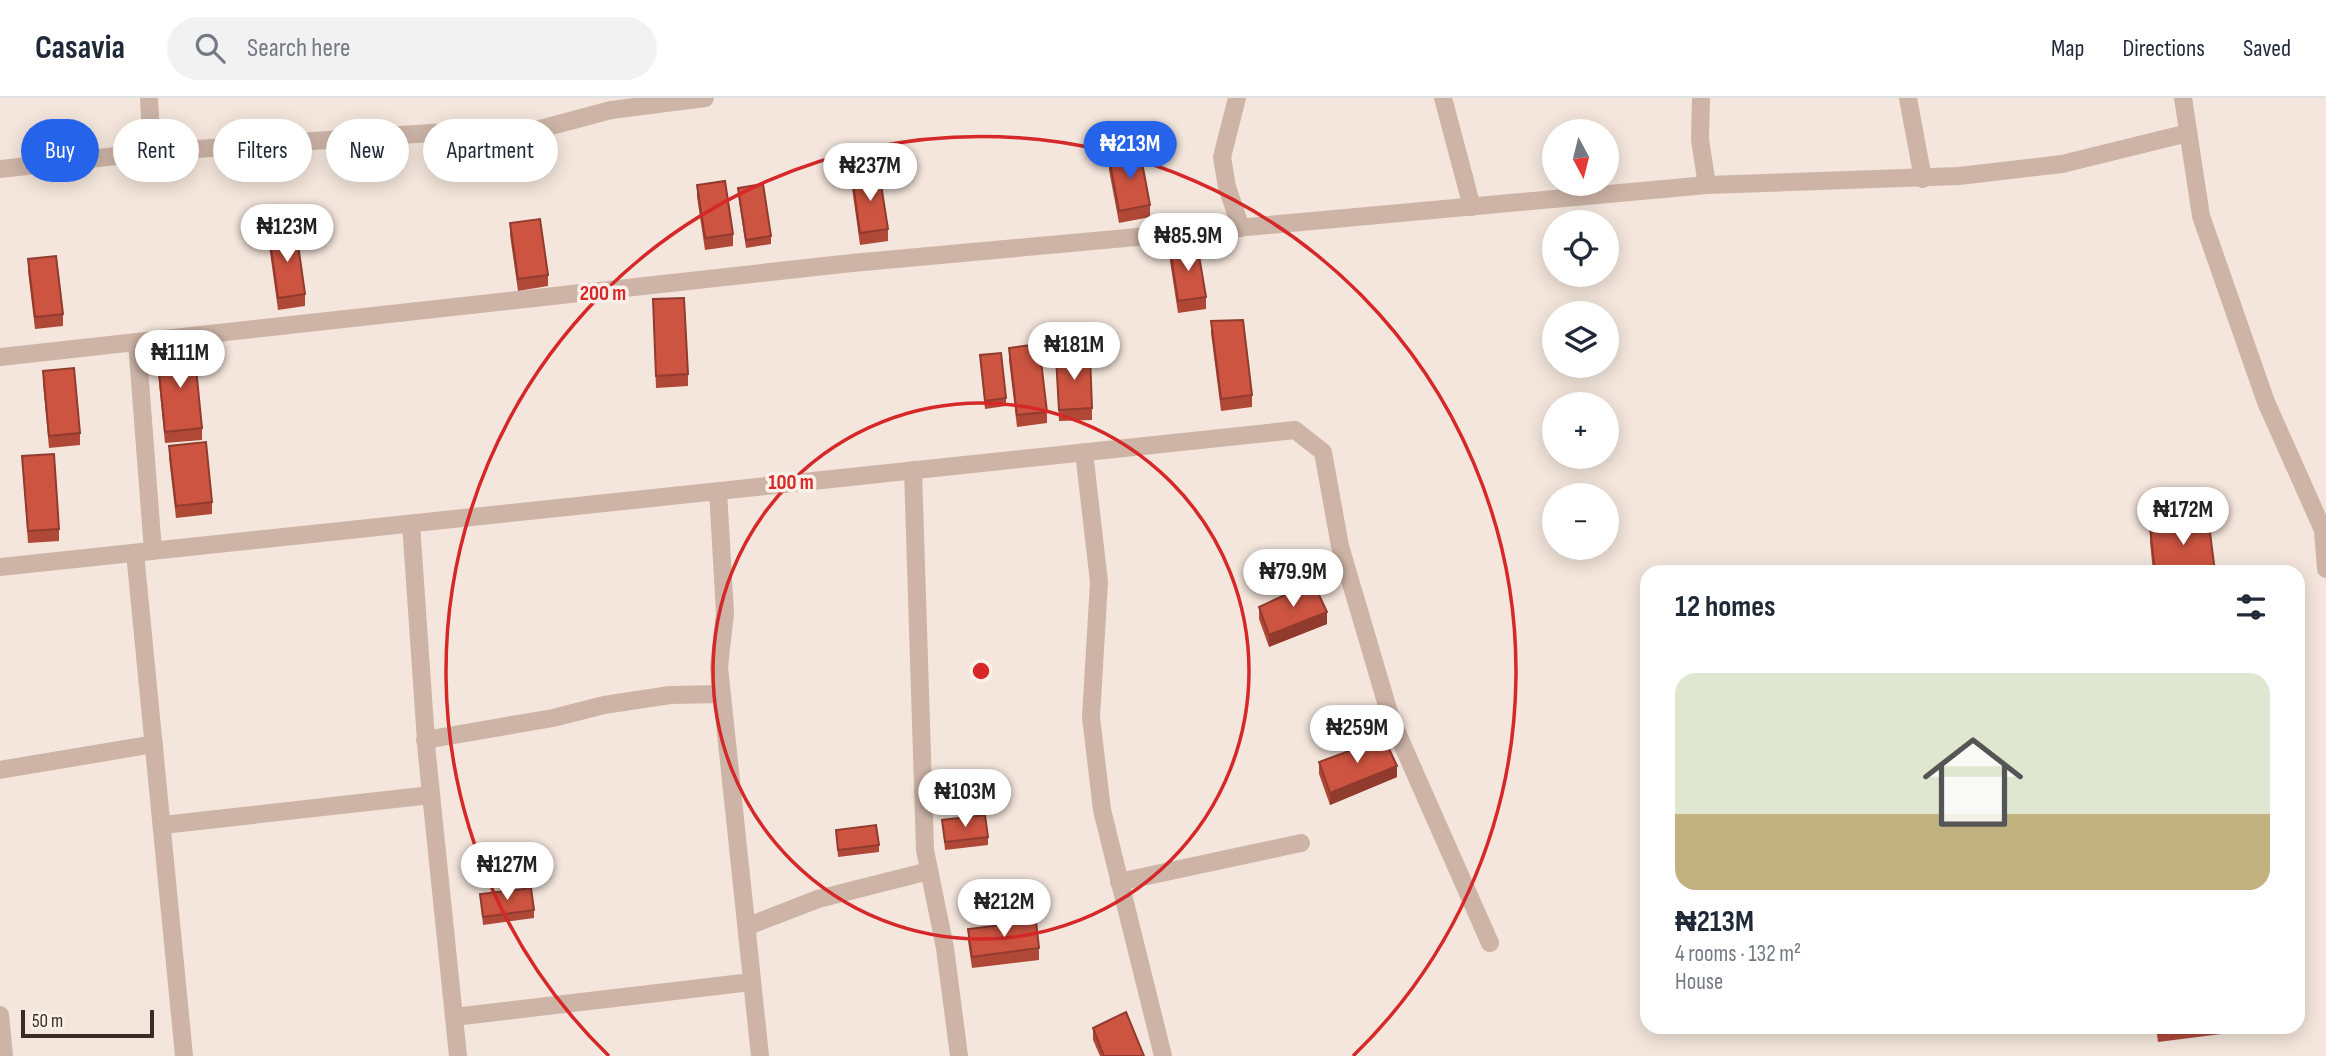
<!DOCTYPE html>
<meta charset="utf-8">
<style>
body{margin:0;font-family:"Sofia Sans Condensed",sans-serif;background:#f2f2f3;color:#1f2937;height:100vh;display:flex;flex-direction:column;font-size:26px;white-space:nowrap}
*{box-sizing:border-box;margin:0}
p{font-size:23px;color:#747a83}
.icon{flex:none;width:38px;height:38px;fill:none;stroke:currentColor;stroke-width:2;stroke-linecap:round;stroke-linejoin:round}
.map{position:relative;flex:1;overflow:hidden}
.panel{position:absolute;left:1640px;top:467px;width:665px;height:469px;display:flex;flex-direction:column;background:#fff;border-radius:21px;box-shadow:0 4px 18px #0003}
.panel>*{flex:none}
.banner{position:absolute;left:21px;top:21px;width:665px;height:63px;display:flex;gap:14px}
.needle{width:46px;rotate:173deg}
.fabs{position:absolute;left:1542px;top:21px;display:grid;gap:14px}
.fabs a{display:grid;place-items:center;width:77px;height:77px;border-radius:50%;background:#fff;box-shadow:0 4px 18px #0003;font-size:35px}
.scale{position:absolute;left:21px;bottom:18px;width:133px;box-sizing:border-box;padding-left:7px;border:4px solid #392c28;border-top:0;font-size:19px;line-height:24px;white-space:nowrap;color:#392c28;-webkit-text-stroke:5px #fbf1e9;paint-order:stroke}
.price{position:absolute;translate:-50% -60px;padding:0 16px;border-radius:24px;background:#fff;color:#222;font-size:23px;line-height:46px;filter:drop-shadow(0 2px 4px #0008)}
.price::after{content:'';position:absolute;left:50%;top:42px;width:21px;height:16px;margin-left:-10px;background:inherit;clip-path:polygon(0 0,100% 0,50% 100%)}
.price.current{background:#2563eb;color:#fff}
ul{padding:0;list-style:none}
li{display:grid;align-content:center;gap:14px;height:371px;padding:0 35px}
li span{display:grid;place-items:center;height:217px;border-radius:21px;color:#555}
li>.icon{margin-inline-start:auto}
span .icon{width:126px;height:126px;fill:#fffc;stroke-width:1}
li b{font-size:30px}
h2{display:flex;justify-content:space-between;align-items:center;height:84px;padding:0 35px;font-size:30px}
.chip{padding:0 24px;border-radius:32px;background:#fff;box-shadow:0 4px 18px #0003;font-size:24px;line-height:63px}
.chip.current{background:#2563eb;color:#fff}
header{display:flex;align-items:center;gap:42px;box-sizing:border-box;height:98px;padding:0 35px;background:#fff;border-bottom:2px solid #e0e1e3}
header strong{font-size:33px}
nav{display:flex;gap:38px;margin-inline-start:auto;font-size:24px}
.search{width:490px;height:63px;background:#f2f2f3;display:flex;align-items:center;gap:18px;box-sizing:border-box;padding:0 24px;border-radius:38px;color:#747a83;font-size:26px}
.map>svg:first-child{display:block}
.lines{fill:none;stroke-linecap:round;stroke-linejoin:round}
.minor{stroke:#cdb4a7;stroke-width:18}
.wall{fill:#b04838}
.shaded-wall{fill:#903b2e}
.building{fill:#cd5441;stroke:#903b2e;stroke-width:2}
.ring{fill:none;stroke:#d62828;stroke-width:3.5}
.centre{fill:#d62828;stroke:#fbf1e9;stroke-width:3.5}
.ring-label{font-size:21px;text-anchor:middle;font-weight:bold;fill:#d62828;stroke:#fbf1e9;stroke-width:7;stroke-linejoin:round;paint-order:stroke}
</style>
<header>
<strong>Casavia</strong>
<div class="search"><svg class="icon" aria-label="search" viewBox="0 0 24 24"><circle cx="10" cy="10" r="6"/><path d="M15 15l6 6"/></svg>Search here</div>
<nav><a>Map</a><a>Directions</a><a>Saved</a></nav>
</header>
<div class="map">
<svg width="2326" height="958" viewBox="0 0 2326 958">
<rect width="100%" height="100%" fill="#f4e6dc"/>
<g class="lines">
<g class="minor">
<polyline points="149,0 152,54"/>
<polyline points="1237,0 1222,59 1227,89 1241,130"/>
<polyline points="1443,0 1472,109"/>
<polyline points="1701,0 1700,42 1707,87"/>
<polyline points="1908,0 1923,81"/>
<polyline points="2183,0 2201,118 2266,304 2323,432 2326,471"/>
<polyline points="0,71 152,54 475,32 536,32 611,12 705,0"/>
<polyline points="137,244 153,453"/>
<polyline points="0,259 852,165 1707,87 1959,78 2062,66 2188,35"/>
<polyline points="1084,354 1099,484 1091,619 1102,712 1163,958"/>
<polyline points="913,372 925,752 945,850 959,958"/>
<polyline points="718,393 725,515 719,569 760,958"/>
<polyline points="411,426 427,657 458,958"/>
<polyline points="135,455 184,958"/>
<polyline points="0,469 1295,332 1323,354 1340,448 1391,621 1490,845"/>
<polyline points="425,642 553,620 604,607 670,597 722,596"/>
<polyline points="0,672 154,646"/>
<polyline points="163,727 431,697"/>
<polyline points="1119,784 1301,745"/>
<polyline points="748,828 818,801 929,773"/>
<polyline points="0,917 4,958"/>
<polyline points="454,919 751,884"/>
</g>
</g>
<g class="wall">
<polygon points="1109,60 1150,107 1150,119 1119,125 1109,72"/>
<polygon points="852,78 888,131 888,143 860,147 852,90"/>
<polygon points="697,87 733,136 733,148 705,152 697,99"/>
<polygon points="738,90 771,138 771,146 746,150 738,97"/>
<polygon points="510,125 548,177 548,188 518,193 510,137"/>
<polygon points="269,136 305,196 305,208 278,212 269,147"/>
<polygon points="1170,151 1206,199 1206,211 1178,215 1170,163"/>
<polygon points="28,161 63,216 63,228 35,231 28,173"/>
<polygon points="653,213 688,276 688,288 656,290"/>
<polygon points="1211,223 1252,297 1252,309 1221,313 1211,235"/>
<polygon points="1009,250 1047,314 1047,325 1017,329 1009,262"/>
<polygon points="157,254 202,330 202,342 165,345 157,265"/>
<polygon points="980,257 1006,300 1006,308 985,311"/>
<polygon points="1056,259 1092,310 1092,322 1059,323"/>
<polygon points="43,273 80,335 80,347 49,350 43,285"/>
<polygon points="169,348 212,404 212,416 176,420 169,360"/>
<polygon points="22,358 59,431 59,443 28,445"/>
<polygon points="2150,429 2215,474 2153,474 2150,444"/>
<polygon points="1259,509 1327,526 1269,549 1259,521"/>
<polygon points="1319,664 1397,679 1330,707 1319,676"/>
<polygon points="942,722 988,739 988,747 945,752"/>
<polygon points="836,732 879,747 879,754 838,759"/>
<polygon points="480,796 534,812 534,820 483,827"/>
<polygon points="968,831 1039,850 1039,862 972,870 968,843"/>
<polygon points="2156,929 2269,929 2269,930 2158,944"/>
<polygon points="1093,930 1144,958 1100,958 1093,942"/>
</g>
<g class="shaded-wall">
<polygon points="1327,514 1327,526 1269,549 1269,537"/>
<polygon points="1397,668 1397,679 1330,707 1330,695"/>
</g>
<g class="building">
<polygon points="1140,54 1150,107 1119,113 1109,60"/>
<polygon points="879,74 888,131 860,135 852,78"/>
<polygon points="725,83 733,136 705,140 697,87"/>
<polygon points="763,86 771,138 746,142 738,90"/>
<polygon points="540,121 548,177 518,181 510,125"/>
<polygon points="296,132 305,196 278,200 269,136"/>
<polygon points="1197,146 1206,199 1178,203 1170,151"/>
<polygon points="56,158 63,216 35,219 28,161"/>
<polygon points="684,200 688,276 656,278 653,201"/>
<polygon points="1243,222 1252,297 1221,301 1211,223"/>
<polygon points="1039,246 1047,314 1017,317 1009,250"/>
<polygon points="194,250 202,330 165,334 157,254"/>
<polygon points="1001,255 1006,300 985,303 980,257"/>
<polygon points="1090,257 1092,310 1059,312 1056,259"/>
<polygon points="74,270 80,335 49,338 43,273"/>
<polygon points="206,344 212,404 176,408 169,348"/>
<polygon points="54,356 59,431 28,433 22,358"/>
<polygon points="2208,419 2215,474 2155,474 2150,429"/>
<polygon points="1313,484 1327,514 1269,537 1259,509"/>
<polygon points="1384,640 1397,668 1330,695 1319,664"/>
<polygon points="985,717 988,739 945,744 942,722"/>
<polygon points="876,727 879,747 838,752 836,732"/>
<polygon points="531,790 534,812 483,819 480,796"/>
<polygon points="1036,823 1039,850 972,859 968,831"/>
<polygon points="1126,914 1144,958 1104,958 1093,930"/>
</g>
<g class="ring">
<circle cx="981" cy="573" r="268"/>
<path d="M609 958A535 535 0 1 1 1353 958"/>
</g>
<circle cx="981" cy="573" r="10" class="centre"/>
<g class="ring-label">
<text x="603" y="202">200 m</text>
<text x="791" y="391">100 m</text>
</g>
</svg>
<div class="fabs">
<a><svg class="needle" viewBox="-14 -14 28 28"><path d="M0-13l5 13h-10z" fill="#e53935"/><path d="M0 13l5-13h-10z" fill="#747a83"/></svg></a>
<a><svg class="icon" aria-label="locate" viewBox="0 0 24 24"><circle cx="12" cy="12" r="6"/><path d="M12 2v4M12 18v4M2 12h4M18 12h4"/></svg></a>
<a><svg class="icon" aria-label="layers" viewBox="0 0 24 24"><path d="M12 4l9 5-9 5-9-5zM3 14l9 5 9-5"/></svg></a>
<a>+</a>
<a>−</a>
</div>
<div class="scale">50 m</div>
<b class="price current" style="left:1130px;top:83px">₦213M</b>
<b class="price" style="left:870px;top:105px">₦237M</b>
<b class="price" style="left:287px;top:166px">₦123M</b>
<b class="price" style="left:1188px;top:175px">₦85.9M</b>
<b class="price" style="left:1074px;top:284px">₦181M</b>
<b class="price" style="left:180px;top:292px">₦111M</b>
<b class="price" style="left:2183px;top:449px">₦172M</b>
<b class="price" style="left:1293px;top:511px">₦79.9M</b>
<b class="price" style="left:1357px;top:667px">₦259M</b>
<b class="price" style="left:965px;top:731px">₦103M</b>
<b class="price" style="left:507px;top:804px">₦127M</b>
<b class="price" style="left:1004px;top:841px">₦212M</b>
<div class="banner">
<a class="chip current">Buy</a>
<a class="chip">Rent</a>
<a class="chip">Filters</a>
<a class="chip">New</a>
<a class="chip">Apartment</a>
</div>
<section class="panel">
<h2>12 homes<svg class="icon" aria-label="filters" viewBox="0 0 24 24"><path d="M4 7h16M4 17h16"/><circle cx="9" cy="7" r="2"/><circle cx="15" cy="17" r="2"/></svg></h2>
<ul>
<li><span style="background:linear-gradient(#dfe7d0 65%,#c2b280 0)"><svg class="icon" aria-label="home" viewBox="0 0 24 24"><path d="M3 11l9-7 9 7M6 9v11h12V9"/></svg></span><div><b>₦213M</b><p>4 rooms · 132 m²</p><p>House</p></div></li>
</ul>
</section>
</div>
